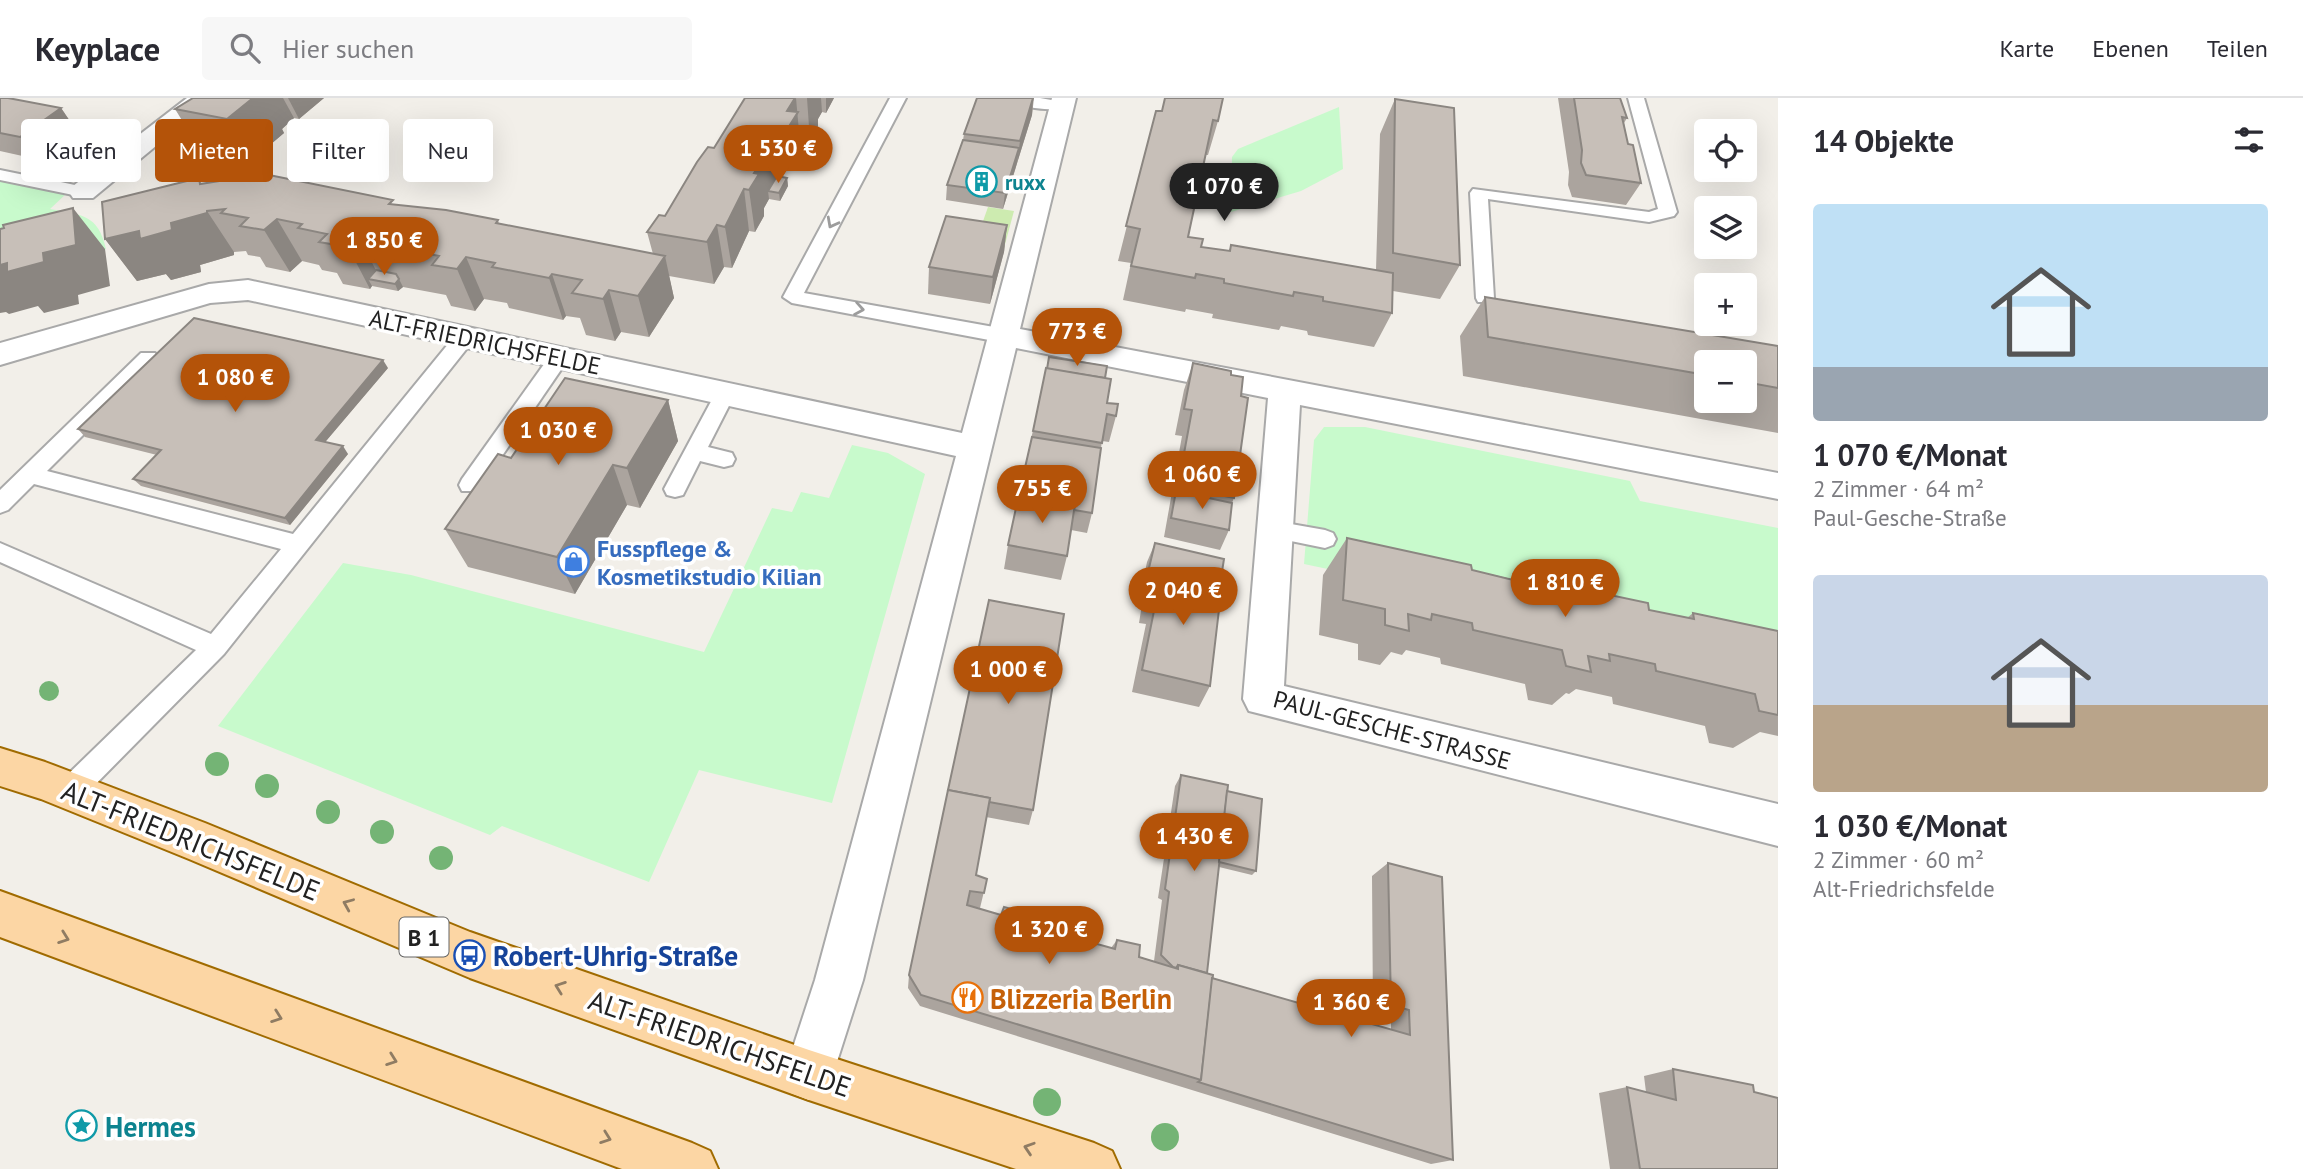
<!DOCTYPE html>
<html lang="de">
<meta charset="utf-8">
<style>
body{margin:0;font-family:"PT Sans",sans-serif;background:#f7f7f7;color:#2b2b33;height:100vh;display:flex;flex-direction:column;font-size:26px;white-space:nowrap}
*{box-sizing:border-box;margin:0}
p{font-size:23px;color:#7c7c81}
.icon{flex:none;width:38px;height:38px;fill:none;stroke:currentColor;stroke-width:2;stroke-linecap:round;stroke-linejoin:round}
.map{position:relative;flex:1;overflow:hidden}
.side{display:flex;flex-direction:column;background:#fff;width:525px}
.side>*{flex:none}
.hud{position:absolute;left:21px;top:21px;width:665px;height:63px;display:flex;gap:14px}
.buttons{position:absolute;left:1694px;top:21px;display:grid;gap:14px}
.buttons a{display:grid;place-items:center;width:63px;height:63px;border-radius:7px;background:#fff;box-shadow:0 7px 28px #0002;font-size:35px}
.price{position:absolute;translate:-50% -60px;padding:0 16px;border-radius:24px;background:#b45309;color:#fff;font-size:23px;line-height:46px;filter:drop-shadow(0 2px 4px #0008)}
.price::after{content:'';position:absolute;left:50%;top:42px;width:21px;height:16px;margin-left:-10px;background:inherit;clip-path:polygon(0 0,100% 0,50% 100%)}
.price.current{background:#222;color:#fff}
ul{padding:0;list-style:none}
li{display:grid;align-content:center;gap:14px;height:371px;padding:0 35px}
li span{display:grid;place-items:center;height:217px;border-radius:7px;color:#555}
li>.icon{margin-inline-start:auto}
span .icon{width:126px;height:126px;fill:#fffc;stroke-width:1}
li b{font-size:30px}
h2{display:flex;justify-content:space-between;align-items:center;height:84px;padding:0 35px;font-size:30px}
.pill{padding:0 24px;border-radius:7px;background:#fff;box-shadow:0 7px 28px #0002;font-size:24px;line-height:63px}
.pill.current{background:#b45309;color:#fff}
header{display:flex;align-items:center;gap:42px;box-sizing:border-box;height:98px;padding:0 35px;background:#fff;border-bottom:2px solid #e1e1e2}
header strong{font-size:33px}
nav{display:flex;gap:38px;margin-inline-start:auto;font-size:24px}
.search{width:490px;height:63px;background:#f7f7f7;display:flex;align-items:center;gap:18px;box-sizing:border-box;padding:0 24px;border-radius:7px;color:#7c7c81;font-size:26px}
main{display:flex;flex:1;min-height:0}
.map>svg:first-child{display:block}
.grass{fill:#cdebb0}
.park{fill:#c8facc}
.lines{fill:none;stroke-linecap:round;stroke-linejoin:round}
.lane-casing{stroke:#a9a9a9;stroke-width:4}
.street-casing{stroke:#a9a9a9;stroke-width:4}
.primary-casing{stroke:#a06b00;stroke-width:4}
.lane{fill:#fff;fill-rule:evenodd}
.street{fill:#fff;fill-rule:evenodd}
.primary{fill:#fcd6a4;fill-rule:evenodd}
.tree{fill:#74b475}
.wall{fill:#aba49e;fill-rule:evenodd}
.shaded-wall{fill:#8b8681}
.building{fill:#c7bfb8;stroke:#8b8681;stroke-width:2}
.oneway{stroke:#9c9c9c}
.oneway2{stroke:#8f7c63}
.labels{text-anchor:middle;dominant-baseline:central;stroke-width:7;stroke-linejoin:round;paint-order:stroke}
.far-culture-label{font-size:21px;font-weight:bold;fill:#0d838f;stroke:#fff;text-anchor:start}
.shield{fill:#fff;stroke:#646464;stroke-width:2}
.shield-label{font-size:23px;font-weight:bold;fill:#222}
.street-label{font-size:24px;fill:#222;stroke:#fff}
.shop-label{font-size:24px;font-weight:bold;fill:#366cbe;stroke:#fff;text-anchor:start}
.near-street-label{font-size:28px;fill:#222;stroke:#fff}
.near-transit-label{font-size:28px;font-weight:bold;fill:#164399;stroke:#fff;text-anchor:start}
.near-food-label{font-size:28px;font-weight:bold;fill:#c56008;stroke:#fff;text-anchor:start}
.near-culture-label{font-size:28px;font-weight:bold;fill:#0d838f;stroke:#fff;text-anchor:start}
</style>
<header>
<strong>Keyplace</strong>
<div class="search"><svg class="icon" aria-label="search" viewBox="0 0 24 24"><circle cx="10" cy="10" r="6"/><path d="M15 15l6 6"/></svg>Hier suchen</div>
<nav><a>Karte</a><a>Ebenen</a><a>Teilen</a></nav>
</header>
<main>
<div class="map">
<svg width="1778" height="1071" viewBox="0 0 1778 1071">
<rect width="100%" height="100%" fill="#f2efe9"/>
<polygon class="grass" points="988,109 1014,113 1004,150 975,146"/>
<g class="park">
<polygon points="1339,9 1343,71 1301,93 1231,114 1232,59 1238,51"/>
<path d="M0 82 67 95 50 111C82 117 98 116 106 151L40 169 0 186Z"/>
<polygon points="1324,329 1365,329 1630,383 1640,403 1778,430 1778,566 1304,466 1314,342"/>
<polygon points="852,347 888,355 925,376 832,705 699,672 649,784 502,728 490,737 218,628 343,465 411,477 704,554 772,410 792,414 801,394 829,400"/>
</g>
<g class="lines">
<defs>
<g id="lane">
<polygon points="890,0 906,0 804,195 1005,231 1015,238 1012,243 1005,245 792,205 783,199"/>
<path d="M1000 0H1040L1068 5 1070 8C1062 16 1008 8 1000 0Z"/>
<polygon points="1628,0 1644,0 1677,114 1674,118 1649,124 1488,101 1494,200 1492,204 1478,204 1476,200 1470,95 1473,91 1649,114 1658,111"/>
<polygon points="99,37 144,46 146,50 138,55 102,48 56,83 89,90 92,94 89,98 83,99 0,82 0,72 39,80"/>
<polygon points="465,232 472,234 475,239 472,244 224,556 80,702 70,706 60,702 56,693 60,684 196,552 0,464 0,445 211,536 281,451 34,386 8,412 0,415 0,392 141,255 155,255 158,260 155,265 47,373 293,436 458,234"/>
<polygon points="559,253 569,260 478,393 462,393 459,387 462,381 552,255"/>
<polygon points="725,289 732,291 735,296 708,349 732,355 735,361 732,367 724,369 700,363 683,397 675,399 667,397 664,391 715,296 718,291"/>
<polygon points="1274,423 1325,432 1333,435 1336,441 1333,447 1325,450 1266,438 1263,432 1266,426"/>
</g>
<g id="street">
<polygon points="187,0 214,0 93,100 73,100 69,94 73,88"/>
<polygon points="1052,0 1076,0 1020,231 1778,375 1778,401 1300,307 1284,588 1778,706 1778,748 1249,613 1243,601 1268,300 1016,250 863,882 827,995 809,1002 791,995 784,977 815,882 956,358 248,202 210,205 0,267 0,245 209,186 248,182 962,335"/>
</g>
<g id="primary">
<polygon points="0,650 45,664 205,725 470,834 809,952 1094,1045 1112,1053 1120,1071 1016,1071 809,1002 470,880 189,761 41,701 0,688"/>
<polygon points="0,793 692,1045 710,1053 718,1071 622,1071 0,839"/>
</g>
</defs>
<use href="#lane" class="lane-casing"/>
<use href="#street" class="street-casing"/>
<use href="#primary" class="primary-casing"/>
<use href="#lane" class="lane"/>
<use href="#street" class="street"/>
<use href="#primary" class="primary"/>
</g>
<g class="tree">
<circle cx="49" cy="593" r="10"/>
<circle cx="217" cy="666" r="12"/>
<circle cx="267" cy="688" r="12"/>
<circle cx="328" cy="714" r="12"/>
<circle cx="382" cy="734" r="12"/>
<circle cx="441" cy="760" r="12"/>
<circle cx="1047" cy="1004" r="14"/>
<circle cx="1165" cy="1039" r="14"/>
</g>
<g class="wall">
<polygon points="0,0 61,10 76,32 36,61 0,53"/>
<polygon points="193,0 324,0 299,21 294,20 282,31 284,35 251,63 201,53 175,11"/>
<polygon points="745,0 834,0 826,15 822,14 818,21 818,28 810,43 800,41 801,56 792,72 787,71 782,79 787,80 788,88 780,103 769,101 764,110 764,118 755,134 749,133 732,170 724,169 714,186 669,178 674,200 649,239 621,234 615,243 586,237 580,220 566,218 563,222 509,210 507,205 484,201 475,213 451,208 446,197 403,189 398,193 372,188 370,191 343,186 337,175 322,172 319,167 302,163 290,174 266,169 260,159 248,157 246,153 234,154 234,157 200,167 201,174 171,182 166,176 137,183 105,141 202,86 396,107 498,122 499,126 653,156 647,134 665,118 714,50"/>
<polygon points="977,0 1034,0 1032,17 1003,111 946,102 947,87 963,42 964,36"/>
<polygon points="1558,0 1620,0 1627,20 1624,25 1628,46 1641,85 1626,107 1572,99 1568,87 1569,74"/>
<polygon points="1395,1 1460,167 1440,201 1393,193 1392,215 1374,249 1308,237 1307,233 1281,228 1279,232 1212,220 1213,216 1186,211 1185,214 1123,202 1131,165 1118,163 1156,13 1218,23 1208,57 1205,57 1188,139 1201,149 1229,153 1231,147 1376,172 1380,36"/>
<polygon points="1007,127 1004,154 990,206 928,196 929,169"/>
<path d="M1485 199 1778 248V335L1463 278 1460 238ZM1706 264H1745V303H1706Z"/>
<polygon points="1049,259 1105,280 1107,305 1116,318 1109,344 1102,343 1092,415 1087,435 1071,432 1067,458 1061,482 1004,471 1008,447"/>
<polygon points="1193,265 1231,277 1241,298 1234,400 1232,405 1229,432 1220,452 1164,439 1182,338 1175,337 1184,292"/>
<polygon points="388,270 325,344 348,356 290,427 141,388 133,381 157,357 85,339 78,331"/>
<polygon points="668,302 678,343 640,410 627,407 575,496 468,469 445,431 511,360"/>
<polygon points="1347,440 1472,472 1512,481 1516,477 1649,512 1687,520 1693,515 1778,533 1778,638 1760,634 1733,650 1709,645 1705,628 1613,606 1612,599 1576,591 1569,596 1566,595 1552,607 1528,602 1525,586 1441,566 1440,560 1406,552 1402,557 1391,554 1380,567 1358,562 1358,546 1319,537 1323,477"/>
<polygon points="1155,445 1220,486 1210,588 1199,609 1132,594 1146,526 1139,525 1144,494 1141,493 1147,464"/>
<polygon points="989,502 1033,712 1029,727 986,719 976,777 987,781 980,810 972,809 1025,826 1111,850 1117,842 1139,859 1154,863 1162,802 1158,800 1175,688 1181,677 1227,693 1256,773 1252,777 1219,769 1207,875 1212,880 1391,932 1391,921 1373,916 1372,778 1388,765 1453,1062 1431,1066 920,908 908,890 909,877"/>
<polygon points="1673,971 1754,994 1778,1071 1610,1071 1599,995 1627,989 1646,994 1644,978"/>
</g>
<g class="shaded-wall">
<polygon points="253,0 283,0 294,20 282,31 284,35 251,63 227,21"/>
<polygon points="288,0 324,0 299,21"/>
<polygon points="796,0 801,56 792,72 787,13"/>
<polygon points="807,0 821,0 822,14 818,21 818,28 810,43"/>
<polygon points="826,0 834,0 826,15"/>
<polygon points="1033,0 1032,17 1017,65 1020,43"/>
<polygon points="61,10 76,32 36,61 20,39"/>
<polygon points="783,29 787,71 773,94 768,93 769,101 764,110 764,118 755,134 749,92 754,75"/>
<polygon points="1019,50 1017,65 1003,111 1005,95"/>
<polygon points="787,80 788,88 780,103 779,95"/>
<polygon points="744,91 749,133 732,170 725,129"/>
<polygon points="73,110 105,151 110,188 78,197 79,206 44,215 38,208 9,216 6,214 0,215 0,166 43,155"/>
<polygon points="207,113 234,154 234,157 200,167 201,174 171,182 166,176 137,183 105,141 171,125"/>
<polygon points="277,121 302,163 290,174 264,132"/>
<polygon points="717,127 724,169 714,186 707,144"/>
<polygon points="1007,127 1004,154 990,206 993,179"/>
<polygon points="358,138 380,180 368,181 372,188 370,191 348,149"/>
<polygon points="665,158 674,200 649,239 638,198"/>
<polygon points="466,159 484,201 475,213 457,171"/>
<polygon points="552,176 566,218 563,222 549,180"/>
<polygon points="399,181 403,189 398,193 395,186"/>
<polygon points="609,192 621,234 615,243 603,201"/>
<polygon points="383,262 388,270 321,349 316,342"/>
<polygon points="668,302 678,343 640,410 627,370"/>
<polygon points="343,348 348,356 290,427 285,420"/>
<polygon points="613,367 627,407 575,496 557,459"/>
</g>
<g class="building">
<polygon points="0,0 8,0 61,10 20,39 0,35"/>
<polygon points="193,0 253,0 227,21 175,11"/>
<polygon points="745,0 795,0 787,13 798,14 788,30 783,29 776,40 754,75 759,76 749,92 744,91 725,129 717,127 707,144 647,134 659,117 665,118 697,64 708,49 714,50"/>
<polygon points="977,0 1033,0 1020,43 964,36"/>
<polygon points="1165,0 1223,0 1218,23 1213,22 1188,139 1203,141 1201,149 1230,153 1231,147 1393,175 1392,215 1323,203 1323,199 1294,194 1293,198 1224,185 1224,181 1196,176 1195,180 1131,168 1140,131 1126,128 1156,13 1162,13"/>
<polygon points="1574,0 1620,0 1627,20 1622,19 1628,46 1633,47 1641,85 1586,77 1581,65 1582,52"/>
<polygon points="1395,1 1454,10 1460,167 1393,155"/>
<polygon points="963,42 1019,50 1005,95 947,87"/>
<polygon points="264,76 393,102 389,106 446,112 498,122 496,125 665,158 638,198 609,192 603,201 572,195 582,182 552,176 549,180 492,169 495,165 466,159 457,171 432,167 439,158 382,147 386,143 358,138 348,149 319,144 327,136 298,130 302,126 277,121 264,132 240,128 248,120 221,115 225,111 207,113 207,115 171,125 172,132 140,141 139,133 105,141 102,104 199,80 200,86 232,81 256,83"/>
<polygon points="777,78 787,80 779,95 768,93"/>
<polygon points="73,110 76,147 43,155 44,164 7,174 7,165 0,167 0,131 4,130 3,127"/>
<polygon points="946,118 1007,127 993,179 929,169"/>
<polygon points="376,172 396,176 399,181 395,186 368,181"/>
<polygon points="1485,199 1778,248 1778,290 1745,284 1745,264 1706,264 1706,277 1488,239"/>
<polygon points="194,220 383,262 316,342 343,348 285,420 133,381 161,352 78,331"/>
<polygon points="1049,259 1107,268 1105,280 1047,271"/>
<polygon points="1193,265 1231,273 1231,277 1243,279 1241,298 1248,300 1234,400 1178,388 1192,312 1184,311"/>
<polygon points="1046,270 1111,281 1107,305 1118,306 1116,318 1107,316 1102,345 1033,333"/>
<polygon points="565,280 668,302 627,370 613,367 557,459 445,431 498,356 511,360"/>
<polygon points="1032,339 1101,350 1092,415 1074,412 1075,406 1019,396"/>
<polygon points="1176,393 1232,405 1229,432 1171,420"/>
<polygon points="1019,396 1075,406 1067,458 1008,447"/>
<polygon points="1347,440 1471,467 1472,472 1517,483 1516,477 1648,505 1649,512 1694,521 1693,515 1778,533 1778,617 1759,613 1755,596 1656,573 1655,566 1609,556 1610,563 1588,558 1591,574 1566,568 1562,552 1473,532 1472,525 1432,516 1431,522 1408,516 1409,533 1385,527 1385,511 1343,502"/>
<polygon points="1155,445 1224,461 1220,486 1153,471 1152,475 1148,474"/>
<polygon points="1153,471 1222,486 1210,588 1142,572 1156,503 1148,502"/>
<polygon points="989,502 1064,516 1033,712 989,704 990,700 948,692"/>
<polygon points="1181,677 1228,687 1207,875 1178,867 1176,870 1173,869 1161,857 1169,794 1165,791"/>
<polygon points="948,692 990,700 976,777 987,781 984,795 970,793 967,807 1001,817 1004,809 1026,815 1025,826 1115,851 1117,842 1140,847 1139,859 1178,871 1178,867 1213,877 1201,982 921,897 909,877"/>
<polygon points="1227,693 1262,701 1256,773 1219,764"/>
<polygon points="1388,765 1442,779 1453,1062 1198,984 1201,982 1212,880 1410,937 1409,912 1391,907"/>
<polygon points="1673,971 1753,987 1754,994 1778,1000 1778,1071 1640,1071 1627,989 1676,1002"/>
</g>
<defs><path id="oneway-chevron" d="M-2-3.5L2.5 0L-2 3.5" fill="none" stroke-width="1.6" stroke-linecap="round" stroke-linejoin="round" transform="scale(1.75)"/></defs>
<g class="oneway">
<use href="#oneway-chevron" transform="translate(832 125) rotate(118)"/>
<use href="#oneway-chevron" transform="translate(859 211) rotate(10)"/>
</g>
<g class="oneway2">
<use href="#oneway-chevron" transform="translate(348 806) rotate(-157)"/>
<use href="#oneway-chevron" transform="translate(64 840) rotate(20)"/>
<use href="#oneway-chevron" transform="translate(560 889) rotate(-160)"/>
<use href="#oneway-chevron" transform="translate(277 919) rotate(20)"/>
<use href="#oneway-chevron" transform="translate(392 962) rotate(20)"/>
<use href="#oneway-chevron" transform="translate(606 1040) rotate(20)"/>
<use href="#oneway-chevron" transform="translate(1029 1050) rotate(-162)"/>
</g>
<defs>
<symbol id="building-ring" viewBox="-11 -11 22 22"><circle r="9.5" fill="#fff" stroke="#0f9aa8" stroke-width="1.5"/><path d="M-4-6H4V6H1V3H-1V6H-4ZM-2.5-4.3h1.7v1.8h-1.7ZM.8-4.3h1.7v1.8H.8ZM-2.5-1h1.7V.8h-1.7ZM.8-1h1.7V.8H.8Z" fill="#0f9aa8"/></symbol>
<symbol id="shop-ring" viewBox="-11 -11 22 22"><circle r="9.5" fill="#fff" stroke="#3f7fe0" stroke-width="1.5"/><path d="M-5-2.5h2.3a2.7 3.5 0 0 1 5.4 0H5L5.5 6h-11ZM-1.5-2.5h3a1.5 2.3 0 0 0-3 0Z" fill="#3f7fe0"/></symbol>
<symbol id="bus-ring" viewBox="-11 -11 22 22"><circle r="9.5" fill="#fff" stroke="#1a4fb4" stroke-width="1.5"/><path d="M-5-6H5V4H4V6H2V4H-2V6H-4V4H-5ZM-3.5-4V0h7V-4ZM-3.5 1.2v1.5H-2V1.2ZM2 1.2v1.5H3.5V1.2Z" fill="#1a4fb4"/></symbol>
<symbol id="restaurant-ring" viewBox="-11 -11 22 22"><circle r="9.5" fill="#fff" stroke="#e8710a" stroke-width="1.5"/><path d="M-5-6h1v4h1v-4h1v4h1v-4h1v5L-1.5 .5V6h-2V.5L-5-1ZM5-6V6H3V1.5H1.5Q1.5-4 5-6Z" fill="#e8710a"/></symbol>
<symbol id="sight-ring" viewBox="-11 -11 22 22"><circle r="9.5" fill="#fff" stroke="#0f9aa8" stroke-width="1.5"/><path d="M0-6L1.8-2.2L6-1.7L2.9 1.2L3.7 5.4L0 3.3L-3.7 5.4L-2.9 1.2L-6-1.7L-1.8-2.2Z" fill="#0f9aa8"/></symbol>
</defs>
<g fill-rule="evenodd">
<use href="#building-ring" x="964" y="66" width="35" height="35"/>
<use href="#shop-ring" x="556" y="446" width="35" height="35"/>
<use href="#bus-ring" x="452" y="840" width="35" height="35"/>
<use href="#restaurant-ring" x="950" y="882" width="35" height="35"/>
<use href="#sight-ring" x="64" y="1010" width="35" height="35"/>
</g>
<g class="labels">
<g class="far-culture-label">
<text x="1005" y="84">ruxx</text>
</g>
<rect class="shield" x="399.5" y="819.5" width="49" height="39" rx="5"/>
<g class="shield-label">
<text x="424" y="839">B 1</text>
</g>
<g class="street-label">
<text transform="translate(485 244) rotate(12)">ALT-FRIEDRICHSFELDE</text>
<text transform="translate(1392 632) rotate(15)">PAUL-GESCHE-STRASSE</text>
</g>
<g class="shop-label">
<text x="597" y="450">Fusspflege &amp;<tspan x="597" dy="28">Kosmetikstudio Kilian</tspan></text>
</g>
<g class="near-street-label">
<text transform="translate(191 742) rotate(22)">ALT-FRIEDRICHSFELDE</text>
<text transform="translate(720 945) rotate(19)">ALT-FRIEDRICHSFELDE</text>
</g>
<g class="near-transit-label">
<text x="493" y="857">Robert-Uhrig-Straße</text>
</g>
<g class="near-food-label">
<text x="990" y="900">Blizzeria Berlin</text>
</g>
<g class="near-culture-label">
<text x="105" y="1028">Hermes</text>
</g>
</g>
</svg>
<div class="buttons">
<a><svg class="icon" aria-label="locate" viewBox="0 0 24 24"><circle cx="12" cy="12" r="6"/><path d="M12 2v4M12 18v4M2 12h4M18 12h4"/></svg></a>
<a><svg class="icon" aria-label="layers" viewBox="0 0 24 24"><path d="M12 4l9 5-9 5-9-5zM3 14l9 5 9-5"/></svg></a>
<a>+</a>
<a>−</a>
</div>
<b class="price" style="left:778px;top:87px">1 530 €</b>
<b class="price current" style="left:1224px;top:125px">1 070 €</b>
<b class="price" style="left:384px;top:179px">1 850 €</b>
<b class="price" style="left:1077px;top:270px">773 €</b>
<b class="price" style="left:235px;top:316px">1 080 €</b>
<b class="price" style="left:558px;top:369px">1 030 €</b>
<b class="price" style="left:1202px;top:413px">1 060 €</b>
<b class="price" style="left:1042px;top:427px">755 €</b>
<b class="price" style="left:1565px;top:521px">1 810 €</b>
<b class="price" style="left:1183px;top:529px">2 040 €</b>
<b class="price" style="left:1008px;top:608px">1 000 €</b>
<b class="price" style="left:1194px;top:775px">1 430 €</b>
<b class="price" style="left:1049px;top:868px">1 320 €</b>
<b class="price" style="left:1351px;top:941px">1 360 €</b>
<div class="hud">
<a class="pill">Kaufen</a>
<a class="pill current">Mieten</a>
<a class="pill">Filter</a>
<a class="pill">Neu</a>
</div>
</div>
<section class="side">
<h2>14 Objekte<svg class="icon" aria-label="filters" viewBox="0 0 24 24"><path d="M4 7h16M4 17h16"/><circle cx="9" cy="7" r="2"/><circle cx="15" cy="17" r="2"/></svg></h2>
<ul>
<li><span style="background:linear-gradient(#bfe0f5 75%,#9aa5b1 0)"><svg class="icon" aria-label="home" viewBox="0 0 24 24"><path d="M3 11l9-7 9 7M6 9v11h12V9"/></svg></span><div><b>1 070 €/Monat</b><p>2 Zimmer · 64 m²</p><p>Paul-Gesche-Straße</p></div></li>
<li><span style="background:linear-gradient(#c9d6e8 60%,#b9a48a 0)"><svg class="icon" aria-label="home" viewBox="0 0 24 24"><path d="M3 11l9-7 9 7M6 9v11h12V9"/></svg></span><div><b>1 030 €/Monat</b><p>2 Zimmer · 60 m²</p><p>Alt-Friedrichsfelde</p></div></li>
</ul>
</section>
</main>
